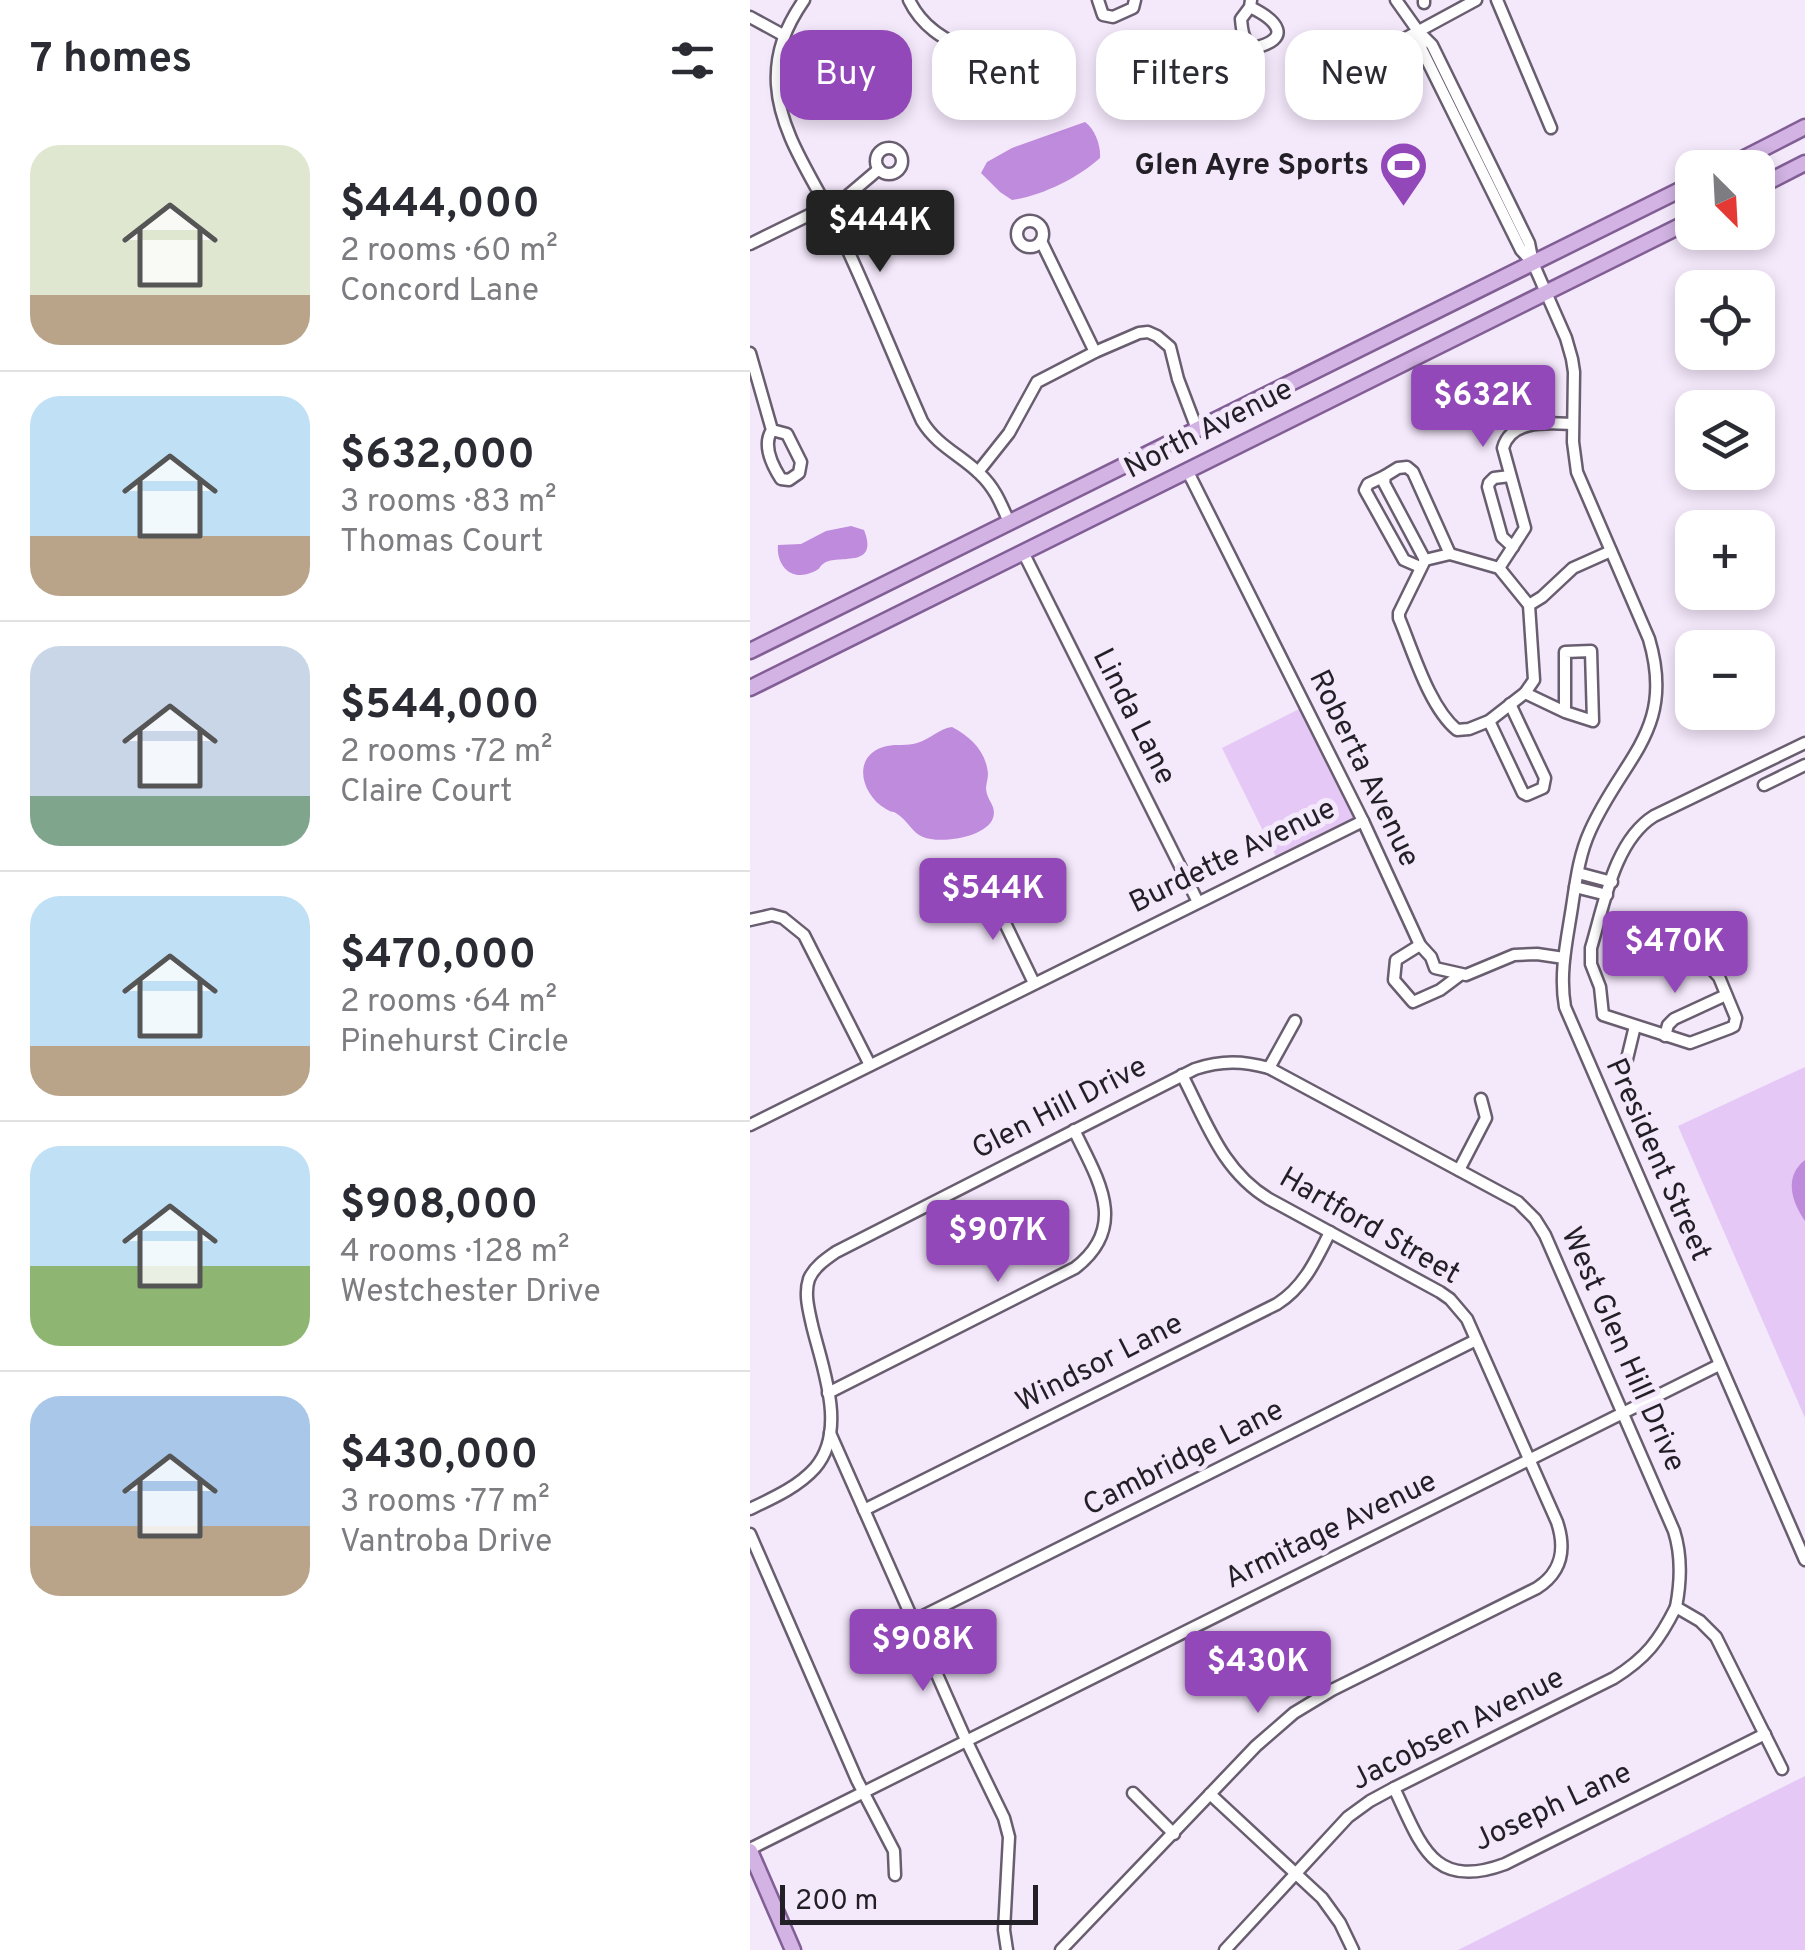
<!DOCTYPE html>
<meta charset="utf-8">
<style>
body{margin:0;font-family:Overpass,sans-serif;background:#f2f2f3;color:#2b2b33;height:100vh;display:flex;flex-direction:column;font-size:38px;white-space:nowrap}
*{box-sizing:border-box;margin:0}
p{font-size:32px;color:#7c7c81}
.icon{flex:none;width:55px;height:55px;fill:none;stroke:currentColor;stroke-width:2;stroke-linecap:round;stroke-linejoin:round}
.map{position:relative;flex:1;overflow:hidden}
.panel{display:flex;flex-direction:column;background:#fff;width:750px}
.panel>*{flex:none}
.guide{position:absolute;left:30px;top:30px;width:875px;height:90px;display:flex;gap:20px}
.needle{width:65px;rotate:156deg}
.fabs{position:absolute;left:925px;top:150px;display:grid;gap:20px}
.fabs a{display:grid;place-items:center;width:100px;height:100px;border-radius:20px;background:#fff;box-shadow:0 5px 15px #0003;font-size:50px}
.scale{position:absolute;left:30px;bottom:25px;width:258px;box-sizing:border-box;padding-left:10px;border:5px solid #231f26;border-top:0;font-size:28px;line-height:35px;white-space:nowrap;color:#231f26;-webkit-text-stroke:8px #f4e8fb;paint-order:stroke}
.price{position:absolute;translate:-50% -85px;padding:0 22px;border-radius:10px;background:#9348b9;color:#fff;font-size:32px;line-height:65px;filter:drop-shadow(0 2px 5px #0008)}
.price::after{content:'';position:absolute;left:50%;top:60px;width:30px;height:22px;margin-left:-15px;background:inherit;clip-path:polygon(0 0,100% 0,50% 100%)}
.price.current{background:#222;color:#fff}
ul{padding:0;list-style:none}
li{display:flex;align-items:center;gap:30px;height:250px;padding:0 30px}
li+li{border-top:2px solid #e1e1e2}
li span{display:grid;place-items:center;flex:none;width:280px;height:200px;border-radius:30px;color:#555}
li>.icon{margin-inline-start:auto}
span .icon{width:120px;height:120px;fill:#fffc;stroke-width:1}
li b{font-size:42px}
h2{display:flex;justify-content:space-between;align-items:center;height:120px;padding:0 30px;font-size:42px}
.chip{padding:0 35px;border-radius:30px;background:#fff;box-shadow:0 5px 15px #0003;font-size:35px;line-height:90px}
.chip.current{background:#9348b9;color:#fff}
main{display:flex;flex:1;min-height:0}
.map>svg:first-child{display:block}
.green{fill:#e5c8f6}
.water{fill:#bf8bdd}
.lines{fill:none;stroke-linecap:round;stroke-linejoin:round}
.minor-casing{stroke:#695e6f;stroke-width:15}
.major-casing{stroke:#815e95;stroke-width:19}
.minor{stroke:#fff;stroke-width:10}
.major{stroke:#d2b3e3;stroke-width:14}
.labels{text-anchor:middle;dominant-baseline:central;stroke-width:10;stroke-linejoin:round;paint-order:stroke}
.poi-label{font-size:30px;font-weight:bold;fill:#231f26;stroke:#f4e8fb;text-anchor:end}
.street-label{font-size:30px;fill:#231f26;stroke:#f4e8fb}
</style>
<main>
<section class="panel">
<h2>7 homes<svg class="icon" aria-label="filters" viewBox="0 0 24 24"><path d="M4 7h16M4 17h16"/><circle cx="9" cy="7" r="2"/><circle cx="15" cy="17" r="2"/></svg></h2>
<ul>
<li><span style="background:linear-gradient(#dfe7d0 75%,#b9a48a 0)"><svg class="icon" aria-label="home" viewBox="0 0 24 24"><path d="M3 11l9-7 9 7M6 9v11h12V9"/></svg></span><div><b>$444,000</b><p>2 rooms · 60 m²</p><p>Concord Lane</p></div></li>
<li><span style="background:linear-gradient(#bfe0f5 70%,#b9a48a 0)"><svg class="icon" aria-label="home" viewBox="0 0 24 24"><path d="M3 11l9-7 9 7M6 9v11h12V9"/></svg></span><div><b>$632,000</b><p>3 rooms · 83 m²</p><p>Thomas Court</p></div></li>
<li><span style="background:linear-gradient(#c9d6e8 75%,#7fa58c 0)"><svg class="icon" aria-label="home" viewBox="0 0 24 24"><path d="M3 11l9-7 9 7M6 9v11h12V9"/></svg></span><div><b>$544,000</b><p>2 rooms · 72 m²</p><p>Claire Court</p></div></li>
<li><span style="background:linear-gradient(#bfe0f5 75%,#b9a48a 0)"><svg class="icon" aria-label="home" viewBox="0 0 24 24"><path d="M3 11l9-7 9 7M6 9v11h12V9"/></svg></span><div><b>$470,000</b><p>2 rooms · 64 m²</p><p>Pinehurst Circle</p></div></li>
<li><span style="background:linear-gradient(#bfe0f5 60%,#8fb573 0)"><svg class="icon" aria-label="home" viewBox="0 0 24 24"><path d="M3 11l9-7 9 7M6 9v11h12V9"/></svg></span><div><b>$908,000</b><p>4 rooms · 128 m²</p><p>Westchester Drive</p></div></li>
<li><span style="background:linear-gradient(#a9c7e8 65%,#b9a48a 0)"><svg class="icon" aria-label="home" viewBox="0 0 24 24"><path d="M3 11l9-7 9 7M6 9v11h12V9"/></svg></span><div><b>$430,000</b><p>3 rooms · 77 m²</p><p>Vantroba Drive</p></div></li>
</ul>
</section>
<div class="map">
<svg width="1055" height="1950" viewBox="0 0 1055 1950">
<rect width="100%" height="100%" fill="#f4e8fb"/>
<g class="green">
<polygon points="553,707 609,820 528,861 472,748"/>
<polygon points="1055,1067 1055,1418 928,1126"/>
<polygon points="1055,1776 1055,1950 708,1950"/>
</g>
<g class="water">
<path d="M335 122C345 129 351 146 350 158 328 178 291 196 262 200L250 192 231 173 237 162 262 148Z"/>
<path d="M101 526 114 530C129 568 91 555 76 562 66 568 74 567 63 572 42 582 26 566 28 545L51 544 76 531Z"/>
<path d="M202 727C221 737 236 751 238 774 238 779 236 784 236 789 237 801 247 806 243 818 236 838 189 844 173 837 163 833 158 822 150 816 141 809 146 815 136 809 110 794 101 754 137 746 147 744 157 746 167 743 181 739 188 729 202 727Z"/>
<path d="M1055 1160V1221C1041 1201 1034 1176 1055 1160Z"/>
</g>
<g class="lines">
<defs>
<g id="minor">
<path d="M54 0C36 26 25 52 27 85 30 135 65 181 86 225 117 289 143 356 172 421 187 446 211 455 230 474 245 488 251 504 259 522"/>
<path d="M159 0C172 27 193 38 219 52"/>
<polyline points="348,0 353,15 363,17 383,8 385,0"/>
<path d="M646 0 668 31 682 45 779 243 783 263 816 338 822 359 824 372 823 442 827 472 899 639C926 730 873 757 840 831 829 855 826 881 822 907 817 940 809 973 815 1007L1055 1560"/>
<polyline points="747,0 801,128"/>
<polyline points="674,3 674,0"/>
<path d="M500 7C527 20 544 39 503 48 493 40 492 31 491 19L500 7 501 0"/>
<polyline points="0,17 33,35"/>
<polyline points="668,32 672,50 771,250 782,262"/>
<path d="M230 42 254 51 261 65 257 72 246 78C231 72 218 70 219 52Z"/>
<polyline points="623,44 643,45 726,0"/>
<circle cx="139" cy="161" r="13"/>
<circle cx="280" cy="234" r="13"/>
<polyline points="291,241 345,352"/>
<polyline points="0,244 96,197 129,169"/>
<path d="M0 353 22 430C12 445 22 465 31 479L39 480 49 473 51 462 37 434 22 430"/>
<polyline points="228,472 259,433 287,382 345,352 389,333 398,332 407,336 420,347 428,379 447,429"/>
<polyline points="438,472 613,821 670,945 681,957 685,968 716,975 764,955 787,954 814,958"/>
<polyline points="635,476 618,484 615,490 654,560 670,567"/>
<polyline points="760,476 744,478 739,483 738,487 752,537 763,547"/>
<polyline points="274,554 448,902"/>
<path d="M700 554 749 568 779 605 784 680 775 693 739 721 719 729 707 730C679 707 663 651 649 618V613L675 560Z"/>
<polyline points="675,560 634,483 635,476 648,468 657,467 663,472 700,554"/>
<path d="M749 568 775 528 753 448C761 419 798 423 822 424"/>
<polyline points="779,605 792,597 823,568 861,551"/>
<polyline points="775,693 815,712 843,721 841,651 815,652 815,712"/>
<polyline points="739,721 773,793 777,795 793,788 795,778 760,704"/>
<polyline points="1014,785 1055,765"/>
<polyline points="828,873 862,882"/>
<polyline points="237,886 284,983"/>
<polyline points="825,887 857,895"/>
<polyline points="0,920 22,915 33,918 54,935 120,1065"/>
<polyline points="670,945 646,960 644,980 663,1002 690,990 710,975"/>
<path d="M958 965 969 977 986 1018 984 1026 980 1028 940 1043 853 1015 850 987 841 964V948C854 905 864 841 904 816L1055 743"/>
<polyline points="915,1036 918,1025 924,1019 976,995"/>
<polyline points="876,1063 885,1026"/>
<polyline points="519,1068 545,1021"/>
<polyline points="0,1125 613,821"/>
<polyline points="709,1170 736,1118 731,1099"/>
<path d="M78 1393 325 1268C380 1226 347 1178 324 1130"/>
<polyline points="80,1433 216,1740 254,1818 259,1837 254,1930 257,1950"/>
<path d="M0 1509C23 1498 48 1487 65 1468 98 1430 72 1367 62 1325 59 1311 54 1294 59 1279 64 1267 76 1259 86 1252L445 1069C472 1060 493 1061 519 1068L768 1202 785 1219 795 1235 924 1531C932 1556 931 1581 926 1607L950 1621 966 1637 1032 1769"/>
<path d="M114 1510 527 1304C554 1287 566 1260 580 1232"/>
<polyline points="0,1534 107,1780 144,1851 145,1875"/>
<polyline points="163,1621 726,1340"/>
<path d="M644 1788C671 1844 682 1891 755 1864L1015 1734"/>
<polyline points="383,1793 424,1834"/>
<polyline points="460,1794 572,1898 590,1923 603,1950"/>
<polyline points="0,1849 969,1365"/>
<path d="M311 1950 506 1746 544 1713 582 1690 787 1588C812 1572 816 1549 807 1522L717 1319 700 1299 690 1292 519 1199C472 1171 456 1121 432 1075"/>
<path d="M475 1950 598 1817 620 1801 644 1788 864 1678C896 1658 909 1641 926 1607"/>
</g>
<g id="major">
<polyline points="975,168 1055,127"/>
<polyline points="1008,187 1055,163"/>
<polyline points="0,651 942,184"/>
<polyline points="0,688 942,220"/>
<polyline points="0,1851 43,1950"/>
</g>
</defs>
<use href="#minor" class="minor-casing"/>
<use href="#major" class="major-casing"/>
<use href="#minor" class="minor"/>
<use href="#major" class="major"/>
</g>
<defs>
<symbol id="stadium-pin" viewBox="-11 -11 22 30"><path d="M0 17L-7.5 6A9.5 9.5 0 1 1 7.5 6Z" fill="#9348b9" stroke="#f4e8fb"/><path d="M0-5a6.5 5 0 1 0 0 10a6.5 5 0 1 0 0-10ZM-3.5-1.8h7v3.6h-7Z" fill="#fff"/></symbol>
</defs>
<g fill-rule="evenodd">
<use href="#stadium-pin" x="626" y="138" width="55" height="75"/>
</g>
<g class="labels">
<g class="poi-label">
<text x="619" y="166">Glen Ayre Sports</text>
</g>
<g class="street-label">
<text transform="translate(459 430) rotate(-27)">North Avenue</text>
<text transform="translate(383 717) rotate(63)">Linda Lane</text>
<text transform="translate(613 769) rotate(64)">Roberta Avenue</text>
<text transform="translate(483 857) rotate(-26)">Burdette Avenue</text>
<text transform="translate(310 1109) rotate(-27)">Glen Hill Drive</text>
<text transform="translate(907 1160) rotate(66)">President Street</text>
<text transform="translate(619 1227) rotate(30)">Hartford Street</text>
<text transform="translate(872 1350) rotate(66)">West Glen Hill Drive</text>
<text transform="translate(350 1364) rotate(-27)">Windsor Lane</text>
<text transform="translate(434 1459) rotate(-27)">Cambridge Lane</text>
<text transform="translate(581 1531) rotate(-26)">Armitage Avenue</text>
<text transform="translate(708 1730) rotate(-27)">Jacobsen Avenue</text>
<text transform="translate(803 1808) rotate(-25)">Joseph Lane</text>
</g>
</g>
</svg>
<div class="fabs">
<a><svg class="needle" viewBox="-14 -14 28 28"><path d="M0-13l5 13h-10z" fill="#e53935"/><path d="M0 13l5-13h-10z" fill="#7c7c81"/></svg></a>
<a><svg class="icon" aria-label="locate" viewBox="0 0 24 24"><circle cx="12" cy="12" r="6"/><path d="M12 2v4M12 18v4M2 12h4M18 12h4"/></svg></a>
<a><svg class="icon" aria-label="layers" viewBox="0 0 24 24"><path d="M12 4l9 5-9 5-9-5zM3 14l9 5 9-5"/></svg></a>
<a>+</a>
<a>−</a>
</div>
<div class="scale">200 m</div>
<b class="price current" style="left:130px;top:275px">$444K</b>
<b class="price" style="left:733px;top:450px">$632K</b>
<b class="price" style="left:243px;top:943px">$544K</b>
<b class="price" style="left:925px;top:996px">$470K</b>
<b class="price" style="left:248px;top:1285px">$907K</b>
<b class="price" style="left:173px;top:1694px">$908K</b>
<b class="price" style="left:508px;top:1716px">$430K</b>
<div class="guide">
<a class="chip current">Buy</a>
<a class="chip">Rent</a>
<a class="chip">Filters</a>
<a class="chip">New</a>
</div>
</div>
</main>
